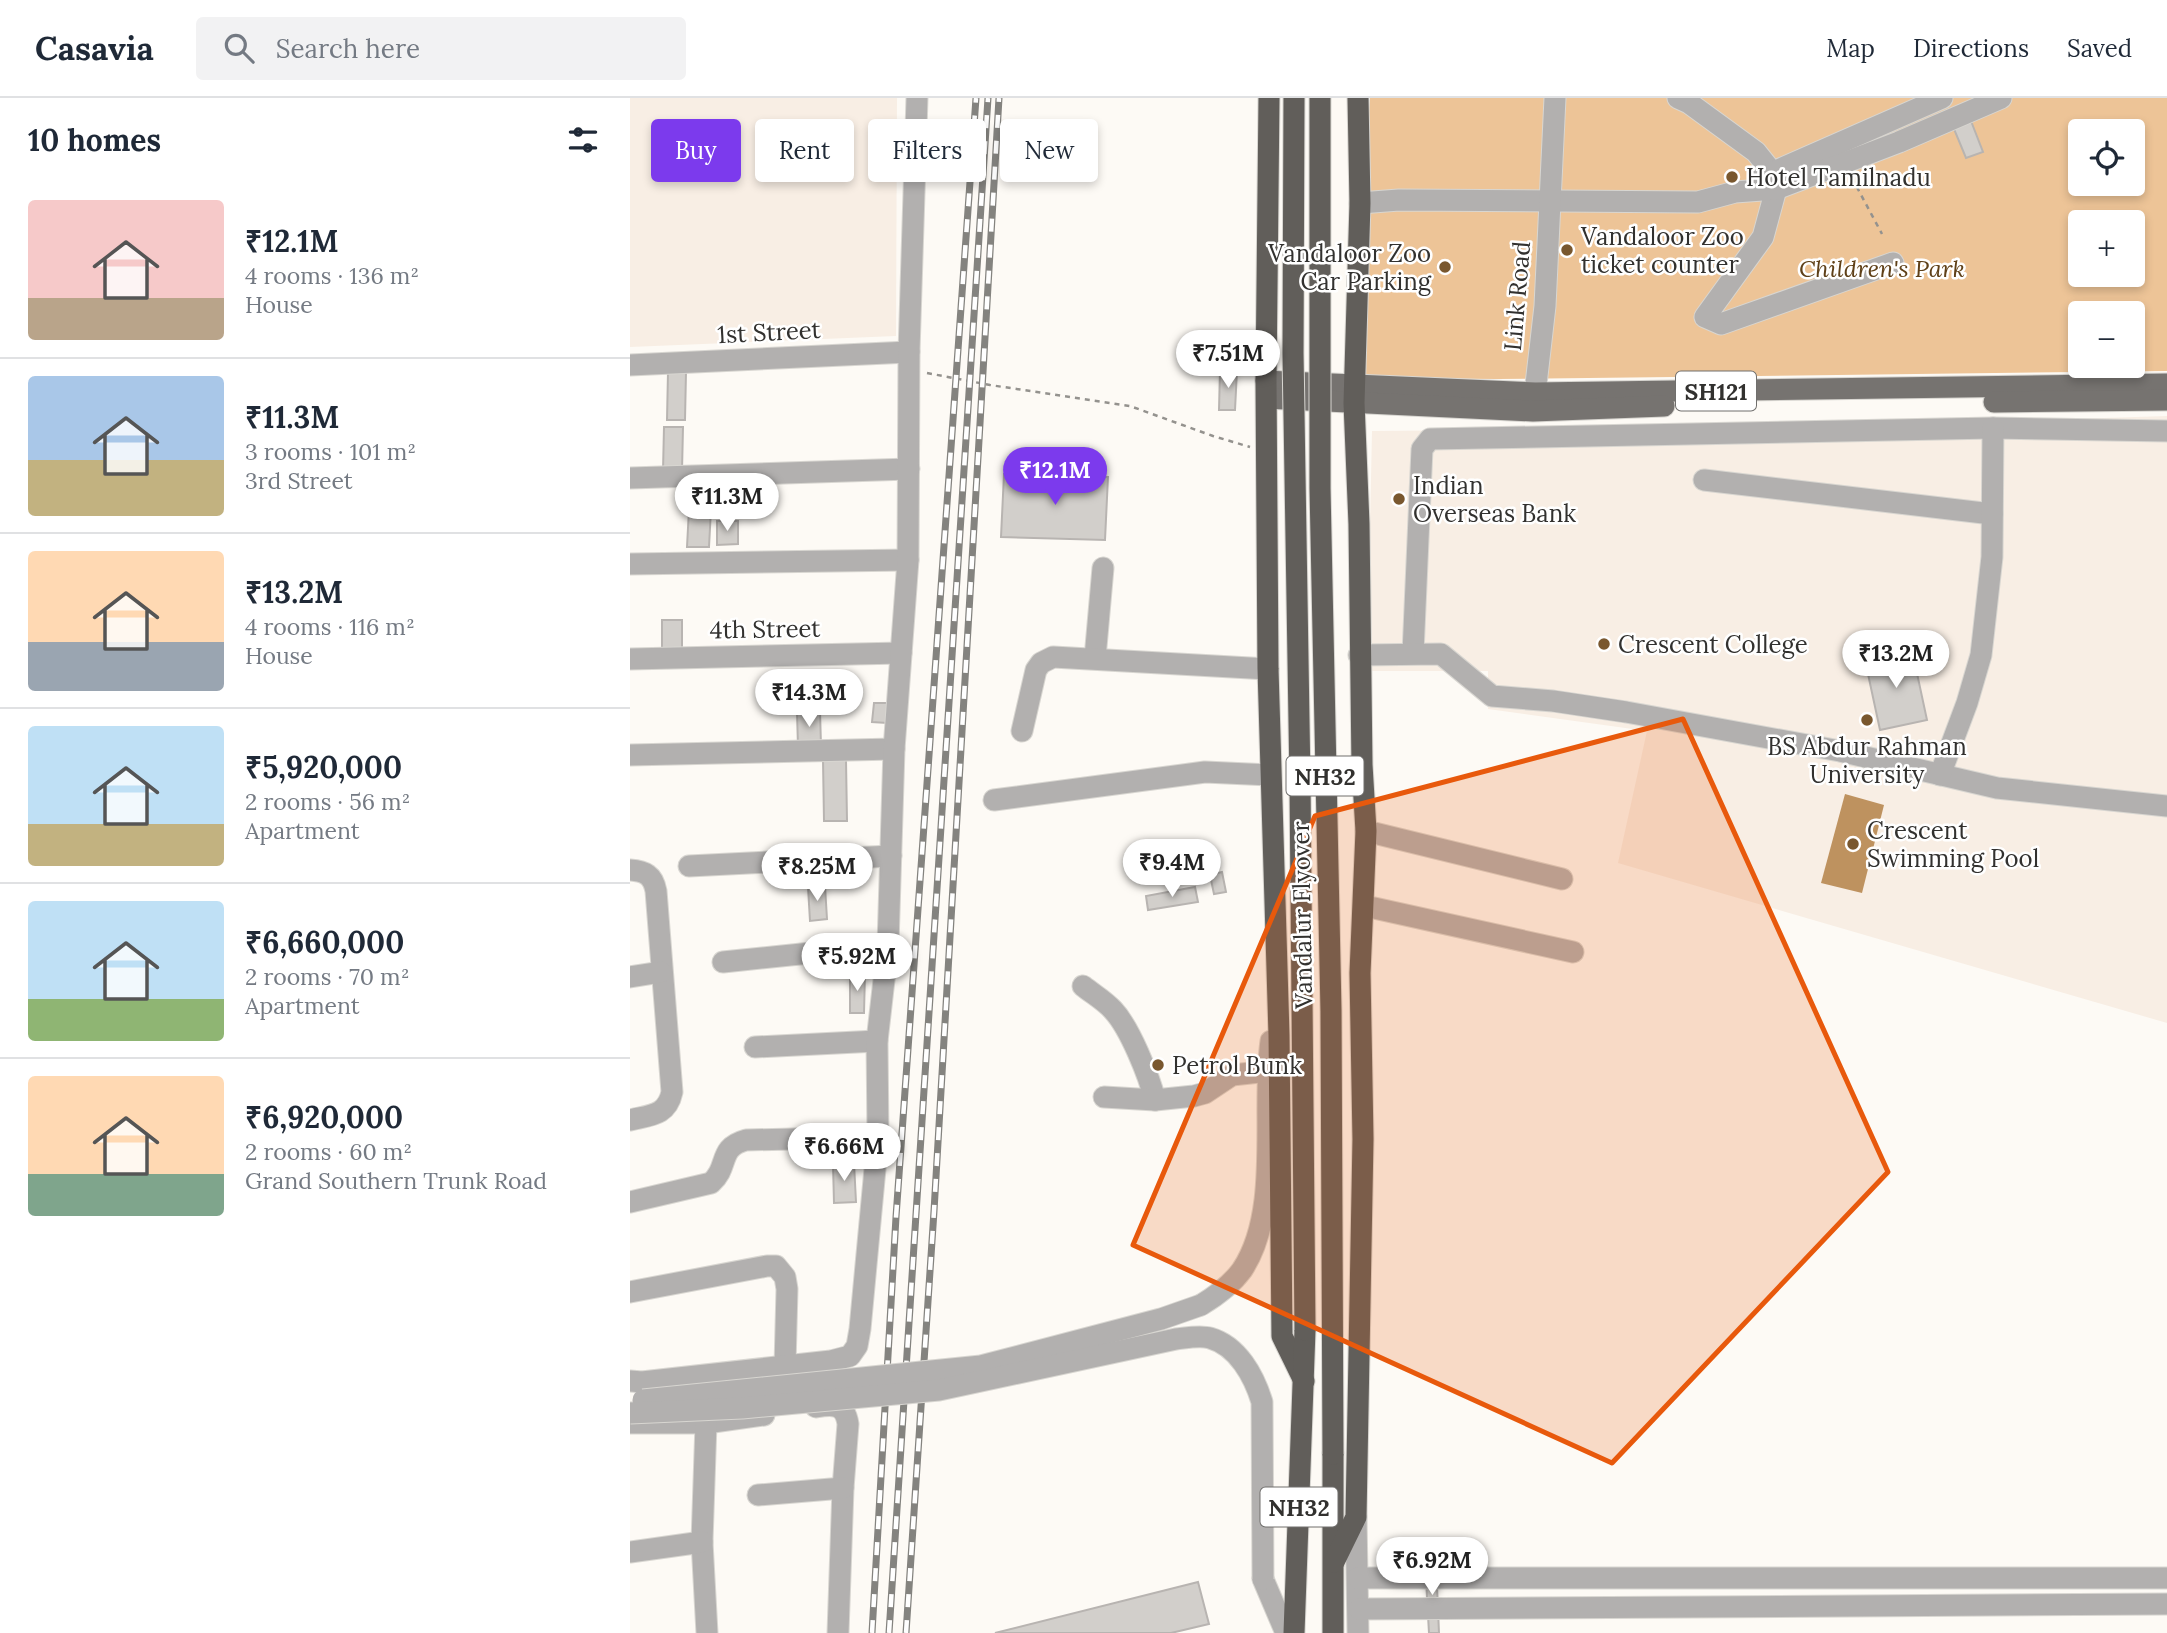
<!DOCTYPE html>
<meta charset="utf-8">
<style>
body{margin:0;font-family:Lora,serif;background:#f2f2f3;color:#1f2937;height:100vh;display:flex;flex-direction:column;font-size:26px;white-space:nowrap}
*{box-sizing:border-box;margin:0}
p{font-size:23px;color:#747a83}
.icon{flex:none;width:38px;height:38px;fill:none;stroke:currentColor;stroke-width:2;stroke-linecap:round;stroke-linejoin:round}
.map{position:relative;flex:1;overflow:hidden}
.side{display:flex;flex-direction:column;background:#fff;width:630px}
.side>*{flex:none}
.banner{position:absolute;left:21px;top:21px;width:665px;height:63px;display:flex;gap:14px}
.tools{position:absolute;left:1438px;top:21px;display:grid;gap:14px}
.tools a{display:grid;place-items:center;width:77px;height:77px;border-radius:7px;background:#fff;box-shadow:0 4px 10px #0003;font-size:35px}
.price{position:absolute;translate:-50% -60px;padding:0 16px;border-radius:24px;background:#fff;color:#222;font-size:23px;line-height:46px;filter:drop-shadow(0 2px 4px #0008)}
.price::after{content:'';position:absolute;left:50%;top:42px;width:21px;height:16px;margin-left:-10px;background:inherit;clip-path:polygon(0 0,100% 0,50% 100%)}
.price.on{background:#7c3aed;color:#fff}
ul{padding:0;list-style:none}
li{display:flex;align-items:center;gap:21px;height:175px;padding:0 28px}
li+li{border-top:2px solid #e0e1e3}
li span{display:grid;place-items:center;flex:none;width:196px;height:140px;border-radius:7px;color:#555}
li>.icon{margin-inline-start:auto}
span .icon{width:84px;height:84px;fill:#fffc;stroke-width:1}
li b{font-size:30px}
h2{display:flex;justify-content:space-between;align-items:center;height:84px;padding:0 28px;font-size:30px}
.pill{padding:0 24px;border-radius:7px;background:#fff;box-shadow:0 4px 10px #0003;font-size:24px;line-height:63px}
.pill.on{background:#7c3aed;color:#fff}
header{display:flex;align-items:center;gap:42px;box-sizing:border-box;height:98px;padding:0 35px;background:#fff;border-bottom:2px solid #e0e1e3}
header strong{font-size:33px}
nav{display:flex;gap:38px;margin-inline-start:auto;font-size:24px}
.search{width:490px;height:63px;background:#f2f2f3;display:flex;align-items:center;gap:18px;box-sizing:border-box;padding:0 24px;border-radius:7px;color:#747a83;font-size:26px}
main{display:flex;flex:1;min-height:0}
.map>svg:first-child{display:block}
.built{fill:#f8eee4}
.green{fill:#edc497;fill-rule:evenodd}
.water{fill:#be925f}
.building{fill:#d2cfcb;stroke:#b8b4b1;stroke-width:2}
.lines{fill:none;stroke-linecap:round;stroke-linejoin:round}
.minor-casing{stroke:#d8d6d1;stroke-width:23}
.major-casing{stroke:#d8d6d1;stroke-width:23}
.highway-casing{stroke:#d8d6d1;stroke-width:23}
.path{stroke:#94928e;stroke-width:2.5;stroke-dasharray:5 5;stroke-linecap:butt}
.minor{stroke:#b2b0af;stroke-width:21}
.major{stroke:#767370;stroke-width:21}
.highway{stroke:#615e5a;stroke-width:21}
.rail-casing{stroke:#84837f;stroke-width:7}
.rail{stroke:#fff;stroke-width:4.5;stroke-dasharray:13;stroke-linecap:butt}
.minor-bridge-casing{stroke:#d8d6d1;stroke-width:23;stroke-linecap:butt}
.highway-bridge-casing{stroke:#d8d6d1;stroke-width:23;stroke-linecap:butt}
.minor-bridge{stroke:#b2b0af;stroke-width:21}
.highway-bridge{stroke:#615e5a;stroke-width:21}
.marked{fill:#e8590c;fill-opacity:0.2;stroke:#e8590c;stroke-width:5;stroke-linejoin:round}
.poi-dot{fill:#79572e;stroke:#fff;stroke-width:2.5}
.labels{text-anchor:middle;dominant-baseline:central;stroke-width:5;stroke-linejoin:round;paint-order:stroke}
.shield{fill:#fff;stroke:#706f6d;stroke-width:2}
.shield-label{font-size:23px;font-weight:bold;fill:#32312f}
.poi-label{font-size:24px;fill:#32312f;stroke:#fff;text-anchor:start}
.park-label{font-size:24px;font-style:italic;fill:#5f4018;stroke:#fff}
.street-label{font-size:24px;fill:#32312f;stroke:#fff}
</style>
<header>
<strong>Casavia</strong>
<div class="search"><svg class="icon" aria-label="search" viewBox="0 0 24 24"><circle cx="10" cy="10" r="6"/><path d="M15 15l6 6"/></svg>Search here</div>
<nav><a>Map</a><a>Directions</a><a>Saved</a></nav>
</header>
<main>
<section class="side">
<h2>10 homes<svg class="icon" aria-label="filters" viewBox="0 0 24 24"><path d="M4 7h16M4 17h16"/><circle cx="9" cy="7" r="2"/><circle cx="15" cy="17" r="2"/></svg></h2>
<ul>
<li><span style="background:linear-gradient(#f6c9c9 70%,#b9a48a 0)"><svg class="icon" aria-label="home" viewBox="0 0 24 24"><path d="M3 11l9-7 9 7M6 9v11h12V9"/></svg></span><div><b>₹12.1M</b><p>4 rooms · 136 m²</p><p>House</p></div></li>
<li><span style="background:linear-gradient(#a9c7e8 60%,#c2b280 0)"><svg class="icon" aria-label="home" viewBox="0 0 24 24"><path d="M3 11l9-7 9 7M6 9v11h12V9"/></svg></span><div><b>₹11.3M</b><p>3 rooms · 101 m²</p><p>3rd Street</p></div></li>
<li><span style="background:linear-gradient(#ffd9b3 65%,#9aa5b1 0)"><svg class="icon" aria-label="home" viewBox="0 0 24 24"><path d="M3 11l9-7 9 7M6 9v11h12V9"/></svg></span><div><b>₹13.2M</b><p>4 rooms · 116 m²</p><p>House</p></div></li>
<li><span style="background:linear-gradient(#bfe0f5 70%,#c2b280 0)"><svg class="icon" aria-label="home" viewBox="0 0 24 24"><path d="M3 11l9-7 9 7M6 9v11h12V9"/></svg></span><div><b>₹5,920,000</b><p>2 rooms · 56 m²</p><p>Apartment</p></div></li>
<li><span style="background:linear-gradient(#bfe0f5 70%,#8fb573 0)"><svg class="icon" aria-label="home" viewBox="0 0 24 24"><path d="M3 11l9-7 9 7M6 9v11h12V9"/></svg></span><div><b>₹6,660,000</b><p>2 rooms · 70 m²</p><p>Apartment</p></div></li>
<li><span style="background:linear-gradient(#ffd9b3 70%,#7fa58c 0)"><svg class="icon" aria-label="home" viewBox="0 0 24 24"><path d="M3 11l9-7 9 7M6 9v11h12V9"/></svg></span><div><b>₹6,920,000</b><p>2 rooms · 60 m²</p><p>Grand Southern Trunk Road</p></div></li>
</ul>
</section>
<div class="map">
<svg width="1537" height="1535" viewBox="0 0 1537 1535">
<rect width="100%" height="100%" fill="#fdfaf5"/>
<g class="built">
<polygon points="0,0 267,0 266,238 0,249"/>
<polygon points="1537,318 1537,925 988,765 1017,633 858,611 858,573 737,573 742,333 1148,330"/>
</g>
<path class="green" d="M740 0H1537V273L868 281 719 280ZM1451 33H1503V86H1451ZM1451 124H1503V177H1451ZM1451 215H1503V268H1451Z"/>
<polygon class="water" points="1215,696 1254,707 1232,795 1191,785"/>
<g class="building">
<polygon points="1341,23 1353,54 1336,60 1324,31"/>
<polygon points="590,272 607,272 605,312 589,312"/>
<polygon points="38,274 56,274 55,322 37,322"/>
<polygon points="34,329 53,329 52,373 33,373"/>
<polygon points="374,376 478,379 475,442 371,439"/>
<polygon points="60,392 82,392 79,449 57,449"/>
<polygon points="87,423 108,423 108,446 87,447"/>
<polygon points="32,522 52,522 52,554 32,555"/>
<polygon points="1282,552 1297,622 1250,632 1235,562"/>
<polygon points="169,572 190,572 191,608 170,608"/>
<polygon points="244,605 258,605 257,625 242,624"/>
<polygon points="190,613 191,648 168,649 167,614"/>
<polygon points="193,662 216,662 217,723 194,723"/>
<polygon points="592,774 596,794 584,796 580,777"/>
<polygon points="195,788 197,821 180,823 178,789"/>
<polygon points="565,789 568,804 518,812 516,798"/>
<polygon points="220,875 235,875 234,915 220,915"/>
<polygon points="224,1065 226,1104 204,1105 203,1066"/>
<polygon points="795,1464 806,1464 809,1535 799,1535"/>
<polygon points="568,1484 579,1526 541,1535 365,1535"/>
</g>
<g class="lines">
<defs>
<g id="minor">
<polyline points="1048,0 1059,5 1126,54 1142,74 1146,91 1133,139 1075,219 1091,226 1263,165"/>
<polyline points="1132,79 1312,0"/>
<polyline points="730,105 769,102 1068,104 1105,94 1146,91 1269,44 1371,0"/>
<polyline points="0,267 279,254"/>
<polyline points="905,295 915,208 925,0"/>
<polyline points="0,380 279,371"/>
<polyline points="1074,382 1362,416"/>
<polyline points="0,466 278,462"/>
<polyline points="783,555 792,351 800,341 1363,330 1537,333"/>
<polyline points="729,557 811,556 862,598 923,603 996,614 1210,653 1367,690 1537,708"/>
<polyline points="465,560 473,470"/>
<polyline points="0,561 271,555"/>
<polyline points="392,633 406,572 411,565 423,559 638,571"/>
<polyline points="0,657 264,651"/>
<polyline points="1310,677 1337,605 1351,557 1362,459 1363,330"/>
<polyline points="364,702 575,674 640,677"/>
<polyline points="736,733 932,781"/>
<polyline points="59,768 261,758"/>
<path d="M0 772C15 773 23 777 26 793L42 994C37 1018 20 1017 0 1022"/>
<polyline points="735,808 943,854"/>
<polyline points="93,864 258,847"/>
<polyline points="0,879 31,874"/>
<path d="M453 888C463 896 475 903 483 912 500 930 519 978 525 1002"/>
<polyline points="125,949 247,943"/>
<polyline points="474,999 525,1002 564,998 575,995 602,977 639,973"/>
<path d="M0 1104 81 1085C100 1068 87 1050 116 1042L248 1039"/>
<polyline points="0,1194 137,1168 146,1168 155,1179 157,1191 155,1268"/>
<path d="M571 1207C586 1198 601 1187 612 1172 652 1112 631 1012 641 943"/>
<polyline points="0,1283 12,1284 201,1263 220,1258 227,1248 230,1231 248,1039 247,943 258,847 264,651 278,462 279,254 287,0"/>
<path d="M186 1309C204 1306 215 1306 218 1326L213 1390 208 1535"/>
<polyline points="0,1325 76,1325 134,1317"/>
<polyline points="76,1325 72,1444 77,1535"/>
<polyline points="128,1397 213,1390"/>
<polyline points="726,1419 728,1535"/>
<polyline points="0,1454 72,1444"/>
<polyline points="728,1480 1537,1480"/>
<polyline points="633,1481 656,1535"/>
<polyline points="729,1511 1537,1506"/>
</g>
<g id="major">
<polyline points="636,283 905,295 1537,286"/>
<polyline points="637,300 903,313 1034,308"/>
<polyline points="1364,304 1537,302"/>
</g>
<g id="highway">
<polyline points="639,0 636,283 638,571 649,937 652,1238 674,1283"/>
<polyline points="703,1356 703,1535"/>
<polyline points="704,1464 726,1419 733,1041 730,875 736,733 732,667 729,426 724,305 730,105 728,0"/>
<polyline points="664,1535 675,1232"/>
</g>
</defs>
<use href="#minor" class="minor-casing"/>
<use href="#major" class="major-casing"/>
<use href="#highway" class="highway-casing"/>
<g class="path">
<polyline points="1222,80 1252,136"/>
<polyline points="297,275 360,287 500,308 583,338 620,349"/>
</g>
<use href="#minor" class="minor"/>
<use href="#major" class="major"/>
<use href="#highway" class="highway"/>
<defs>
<g id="rail">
<polyline points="242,1535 266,1119 346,0"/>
<polyline points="259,1535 358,0"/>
<polyline points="276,1535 304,1113 369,0"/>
</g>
</defs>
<use href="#rail" class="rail-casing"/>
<use href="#rail" class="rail"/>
<defs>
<g id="minor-bridge">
<polyline points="13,1302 351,1268 531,1221 571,1207"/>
<path d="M0 1315 112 1310 309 1292 546 1241C556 1240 570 1237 580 1240 608 1248 624 1278 632 1304L633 1481"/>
</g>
<g id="highway-bridge">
<polyline points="664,0 663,255 670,684 675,1232"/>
<polyline points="690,0 690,390 701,913 703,1356"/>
</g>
</defs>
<use href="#minor-bridge" class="minor-bridge-casing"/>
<use href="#highway-bridge" class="highway-bridge-casing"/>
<use href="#minor-bridge" class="minor-bridge"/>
<use href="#highway-bridge" class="highway-bridge"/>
</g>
<path class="marked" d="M1053 621 1258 1074 982 1365 503 1147 685 718Z"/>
<g class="poi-dot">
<circle cx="1102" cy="79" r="7"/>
<circle cx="937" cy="152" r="7"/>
<circle cx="815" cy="169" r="7"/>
<circle cx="769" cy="401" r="7"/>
<circle cx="974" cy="546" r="7"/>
<circle cx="1237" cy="622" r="7"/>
<circle cx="1223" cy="746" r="7"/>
<circle cx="528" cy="967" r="7"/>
</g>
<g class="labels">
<g class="shield">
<rect x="1046" y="273.5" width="80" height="39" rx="5"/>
<rect x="656.5" y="658.5" width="77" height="39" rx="5"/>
<rect x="630.5" y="1389.5" width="77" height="39" rx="5"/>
</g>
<g class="shield-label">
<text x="1086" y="293">SH121</text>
<text x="695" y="678">NH32</text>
<text x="669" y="1409">NH32</text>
</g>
<g class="poi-label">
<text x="1116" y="79">Hotel Tamilnadu</text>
<text x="951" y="138">Vandaloor Zoo<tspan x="951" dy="28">ticket counter</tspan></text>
<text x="801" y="155" text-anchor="end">Vandaloor Zoo<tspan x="801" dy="28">Car Parking</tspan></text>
<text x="783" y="387">Indian<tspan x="783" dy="28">Overseas Bank</tspan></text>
<text x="988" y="546">Crescent College</text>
<text x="1237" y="648" text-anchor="middle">BS Abdur Rahman<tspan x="1237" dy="28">University</tspan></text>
<text x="1237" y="732">Crescent<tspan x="1237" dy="28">Swimming Pool</tspan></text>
<text x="542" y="967">Petrol Bunk</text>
</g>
<g class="park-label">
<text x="1252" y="170">Children's Park</text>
</g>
<g class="street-label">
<text transform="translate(887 198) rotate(-85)">Link Road</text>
<text transform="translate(139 234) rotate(-3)">1st Street</text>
<text transform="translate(135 531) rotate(-1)">4th Street</text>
<text transform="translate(672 817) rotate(-91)">Vandalur Flyover</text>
</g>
</g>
</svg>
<div class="tools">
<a><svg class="icon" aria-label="locate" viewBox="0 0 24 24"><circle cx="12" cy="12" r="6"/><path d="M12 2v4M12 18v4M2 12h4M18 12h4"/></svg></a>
<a>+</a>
<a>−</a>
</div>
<b class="price" style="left:598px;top:292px">₹7.51M</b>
<b class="price on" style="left:425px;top:409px">₹12.1M</b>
<b class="price" style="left:97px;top:435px">₹11.3M</b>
<b class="price" style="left:1266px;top:592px">₹13.2M</b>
<b class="price" style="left:179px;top:631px">₹14.3M</b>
<b class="price" style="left:542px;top:801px">₹9.4M</b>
<b class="price" style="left:187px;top:805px">₹8.25M</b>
<b class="price" style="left:227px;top:895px">₹5.92M</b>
<b class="price" style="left:214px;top:1085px">₹6.66M</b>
<b class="price" style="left:802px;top:1499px">₹6.92M</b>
<div class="banner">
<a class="pill on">Buy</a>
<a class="pill">Rent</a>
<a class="pill">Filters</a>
<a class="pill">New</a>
</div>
</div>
</main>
